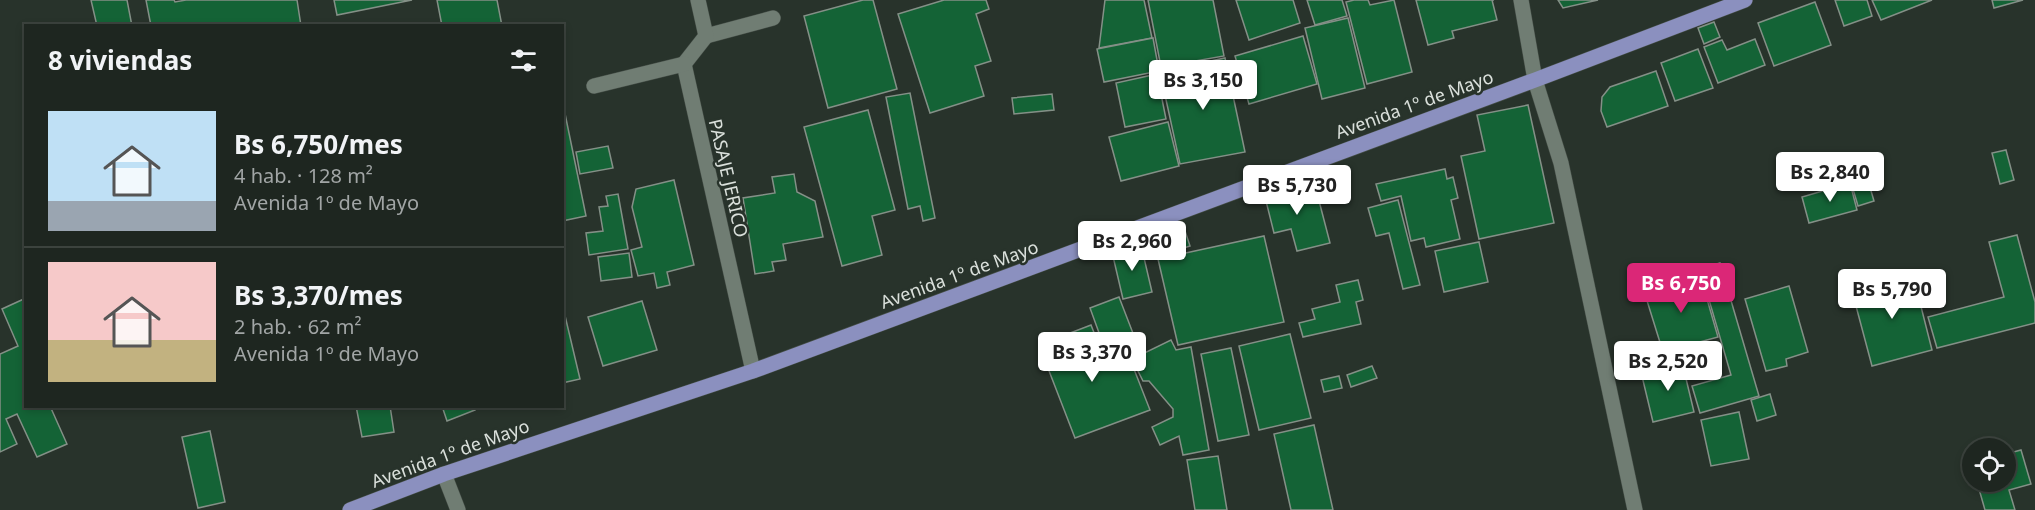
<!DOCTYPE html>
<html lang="es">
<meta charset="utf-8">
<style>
body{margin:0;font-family:"Noto Sans",sans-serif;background:#262e29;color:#f1f3f6;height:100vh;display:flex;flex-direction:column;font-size:22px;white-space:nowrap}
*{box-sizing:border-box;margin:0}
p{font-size:20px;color:#a1a5a5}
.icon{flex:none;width:33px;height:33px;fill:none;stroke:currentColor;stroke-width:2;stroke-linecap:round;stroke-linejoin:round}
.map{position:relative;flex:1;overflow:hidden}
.panel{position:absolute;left:24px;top:24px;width:540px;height:384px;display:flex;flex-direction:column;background:#1e2620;border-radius:0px;box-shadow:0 3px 9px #0003,0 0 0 2px #3c433e}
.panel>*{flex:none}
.controls{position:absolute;left:1962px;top:438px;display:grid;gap:12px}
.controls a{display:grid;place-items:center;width:54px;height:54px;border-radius:50%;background:#1e2620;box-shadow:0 3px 9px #0003,0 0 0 2px #3c433e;font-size:30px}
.price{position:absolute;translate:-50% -51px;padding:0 14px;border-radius:6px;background:#fff;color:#222;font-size:20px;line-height:39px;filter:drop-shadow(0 2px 3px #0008)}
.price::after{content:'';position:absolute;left:50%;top:36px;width:18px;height:14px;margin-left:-9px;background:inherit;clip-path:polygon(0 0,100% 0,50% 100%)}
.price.active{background:#db2777;color:#fff}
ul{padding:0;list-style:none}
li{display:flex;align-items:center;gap:18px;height:150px;padding:0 24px}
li+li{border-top:2px solid #3c433e}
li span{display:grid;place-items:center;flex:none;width:168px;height:120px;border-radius:0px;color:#555}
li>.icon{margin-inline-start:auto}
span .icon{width:72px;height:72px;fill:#fffc;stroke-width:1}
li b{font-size:26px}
h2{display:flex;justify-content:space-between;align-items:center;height:72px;padding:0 24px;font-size:26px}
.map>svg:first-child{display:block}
.building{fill:#146336;stroke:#849087;stroke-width:1.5}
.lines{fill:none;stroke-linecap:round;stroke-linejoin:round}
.minor-casing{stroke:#454e47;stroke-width:16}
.major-casing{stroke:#454e47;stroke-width:16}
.minor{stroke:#707d73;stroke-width:15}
.major{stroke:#8b90bf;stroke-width:15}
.labels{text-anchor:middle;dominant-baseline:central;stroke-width:5;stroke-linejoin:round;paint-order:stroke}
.street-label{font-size:18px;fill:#dae0db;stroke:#28332b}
</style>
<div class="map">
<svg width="2035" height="510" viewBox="0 0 2035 510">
<rect width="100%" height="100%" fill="#28332b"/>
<g class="building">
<polygon points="91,0 127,0 132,26 97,26"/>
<polygon points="146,0 174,0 175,2 186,0 297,0 301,26 151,26"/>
<polygon points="334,0 412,0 337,15"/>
<polygon points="437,0 497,0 502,26 442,26"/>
<polygon points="863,0 873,0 897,89 828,108 804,16"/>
<polygon points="944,0 986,0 989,9 976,14 991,61 975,66 984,96 930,113 898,14"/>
<polygon points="1105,0 1144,0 1152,38 1099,48"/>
<polygon points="1148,0 1213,0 1224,56 1161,67"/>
<polygon points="1236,0 1293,0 1300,23 1249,40"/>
<polygon points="1307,0 1342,0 1347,16 1315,25"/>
<polygon points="1354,0 1368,0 1370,5 1394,0 1412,72 1367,84 1346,2"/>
<polygon points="1416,0 1494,0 1492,0 1497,20 1452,31 1454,38 1428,45"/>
<polygon points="1558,0 1598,0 1563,8"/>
<polygon points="1835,0 1867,0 1872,16 1844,26"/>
<polygon points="1872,0 1932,0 1881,20"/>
<polygon points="1992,0 2023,0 1994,8"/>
<polygon points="1815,2 1831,45 1774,66 1758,23"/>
<polygon points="1348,18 1365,88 1322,99 1305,28"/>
<polygon points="1714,22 1720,37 1704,44 1698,28"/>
<polygon points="1303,36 1317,84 1249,104 1235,56"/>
<polygon points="1153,38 1159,71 1104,82 1097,49"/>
<polygon points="1755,39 1765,65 1718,83 1704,47 1722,40 1727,50"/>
<polygon points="1698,49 1713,88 1675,101 1661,63"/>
<polygon points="1225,58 1245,152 1180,164 1160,72"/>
<polygon points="1656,71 1668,106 1607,127 1601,111 1602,97 1610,87"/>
<polygon points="1157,74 1166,119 1125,127 1116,83"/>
<polygon points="910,93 935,218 923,221 920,206 908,209 886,97"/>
<polygon points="1052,94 1054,110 1014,114 1012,98"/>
<polygon points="562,99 586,216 562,221"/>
<polygon points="1528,105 1554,223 1479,239 1461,156 1485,151 1477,115"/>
<polygon points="868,110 895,210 872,216 882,255 842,266 804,127"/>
<polygon points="1168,122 1179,166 1121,181 1109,137"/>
<polygon points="608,146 613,168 580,174 576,152"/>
<polygon points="2006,150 2014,180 2000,184 1992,153"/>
<polygon points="1445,169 1447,179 1453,177 1458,198 1451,200 1460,239 1426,247 1424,238 1411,241 1401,196 1381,201 1376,184"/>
<polygon points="794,174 797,192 815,201 823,237 783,244 786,260 772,262 774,271 755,274 743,198 775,193 772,177"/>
<polygon points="674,180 694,265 667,272 670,285 657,288 654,273 638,276 631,250 642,247 632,207 636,189"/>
<polygon points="1294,181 1299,201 1318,197 1330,243 1297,251 1291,229 1274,233 1263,189"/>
<polygon points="1850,183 1857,210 1809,223 1802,197"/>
<polygon points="1869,184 1874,201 1858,206 1853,189"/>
<polygon points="618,194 628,249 589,255 586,233 603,231 599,207 608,206 606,196"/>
<polygon points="1398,200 1420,285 1403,289 1389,233 1376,236 1368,208"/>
<polygon points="1184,228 1190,246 1155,257 1149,238"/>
<polygon points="2017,235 2035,302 2035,323 1937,348 1928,317 2004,297 1989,242"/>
<polygon points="1264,236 1284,322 1178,345 1158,259"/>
<polygon points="1479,242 1488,282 1444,292 1435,251"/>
<polygon points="1141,245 1152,292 1123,299 1112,252"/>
<polygon points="629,253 632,277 601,281 598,257"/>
<polygon points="1720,263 1759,396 1700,413 1692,386 1731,375 1700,269"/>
<polygon points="1700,275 1718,337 1663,352 1644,291"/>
<polygon points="1913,275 1932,350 1872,366 1852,291"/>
<polygon points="1358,280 1363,300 1356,302 1361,324 1303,337 1299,323 1315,319 1312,309 1340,302 1336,285"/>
<polygon points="1789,286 1808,352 1786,359 1787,366 1766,371 1745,299"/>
<polygon points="1119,297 1136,341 1106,352 1090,308"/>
<polygon points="26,298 26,406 50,406 67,444 37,457 17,414 6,419 17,444 0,452 0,354 18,346 2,309"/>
<polygon points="642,301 657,350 603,366 588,317"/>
<polygon points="562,303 580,379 562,383"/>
<polygon points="1091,325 1108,368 1130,359 1150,410 1075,438 1039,345"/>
<polygon points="1290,334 1311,418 1259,430 1239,346"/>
<polygon points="1171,340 1176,350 1191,347 1209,450 1183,455 1179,436 1160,445 1152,427 1173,417 1173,409 1149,381 1143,381 1132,359"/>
<polygon points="1231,348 1249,435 1218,441 1201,354"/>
<polygon points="1682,362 1694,412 1653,422 1641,372"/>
<polygon points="1372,366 1377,378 1351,387 1347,375"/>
<polygon points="1339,376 1342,388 1324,392 1321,380"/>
<polygon points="1770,394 1776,415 1757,421 1751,400"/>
<polygon points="356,406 390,406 394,432 362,437"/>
<polygon points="442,406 474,406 475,410 447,421"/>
<polygon points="1739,412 1749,459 1711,466 1701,420"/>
<polygon points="1314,425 1333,510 1291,510 1274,434"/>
<polygon points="210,431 225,502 198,508 182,437"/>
<polygon points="2021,450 2031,484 2009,490 2015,510 1985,510 1977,482 2006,482 2006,454"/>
<polygon points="1218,456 1227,510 1195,510 1187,460"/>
</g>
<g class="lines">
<defs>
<g id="minor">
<polyline points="1521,0 1535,80 1561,163 1635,510"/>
<polyline points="706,36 773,18"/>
<polyline points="684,64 753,371"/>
<polyline points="684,64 706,36 698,0"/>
<polyline points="594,86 684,64"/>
<polyline points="444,474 458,510"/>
</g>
<polyline id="major" points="350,510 444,474 753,371 1535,80 1745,0"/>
</defs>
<use href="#minor" class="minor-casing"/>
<use href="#major" class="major-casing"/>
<use href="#minor" class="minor"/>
<use href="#major" class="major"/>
</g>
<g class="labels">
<g class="street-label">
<text transform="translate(1414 104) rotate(-20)">Avenida 1º de Mayo</text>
<text transform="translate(729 178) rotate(77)">PASAJE JERICO</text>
<text transform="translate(959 274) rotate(-20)">Avenida 1º de Mayo</text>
<text transform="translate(450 453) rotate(-20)">Avenida 1º de Mayo</text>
</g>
</g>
</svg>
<div class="controls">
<a><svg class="icon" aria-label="locate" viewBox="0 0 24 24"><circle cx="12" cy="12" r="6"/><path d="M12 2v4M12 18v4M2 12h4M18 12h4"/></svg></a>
</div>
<b class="price" style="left:1203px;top:111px">Bs 3,150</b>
<b class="price" style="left:1830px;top:203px">Bs 2,840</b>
<b class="price" style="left:1297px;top:216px">Bs 5,730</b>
<b class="price" style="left:1132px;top:272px">Bs 2,960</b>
<b class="price active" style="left:1681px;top:314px">Bs 6,750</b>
<b class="price" style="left:1892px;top:320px">Bs 5,790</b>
<b class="price" style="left:1092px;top:383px">Bs 3,370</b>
<b class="price" style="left:1668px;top:392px">Bs 2,520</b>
<section class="panel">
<h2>8 viviendas<svg class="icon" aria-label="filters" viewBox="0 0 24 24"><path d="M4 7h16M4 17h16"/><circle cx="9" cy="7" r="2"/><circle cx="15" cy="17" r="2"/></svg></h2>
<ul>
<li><span style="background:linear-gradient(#bfe0f5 75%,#9aa5b1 0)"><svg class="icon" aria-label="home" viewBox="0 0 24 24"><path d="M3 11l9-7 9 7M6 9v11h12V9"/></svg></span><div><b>Bs 6,750/mes</b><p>4 hab. · 128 m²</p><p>Avenida 1º de Mayo</p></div></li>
<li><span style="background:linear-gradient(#f6c9c9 65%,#c2b280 0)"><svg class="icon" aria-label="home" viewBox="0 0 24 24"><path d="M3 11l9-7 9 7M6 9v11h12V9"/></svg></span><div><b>Bs 3,370/mes</b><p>2 hab. · 62 m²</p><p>Avenida 1º de Mayo</p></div></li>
</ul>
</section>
</div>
